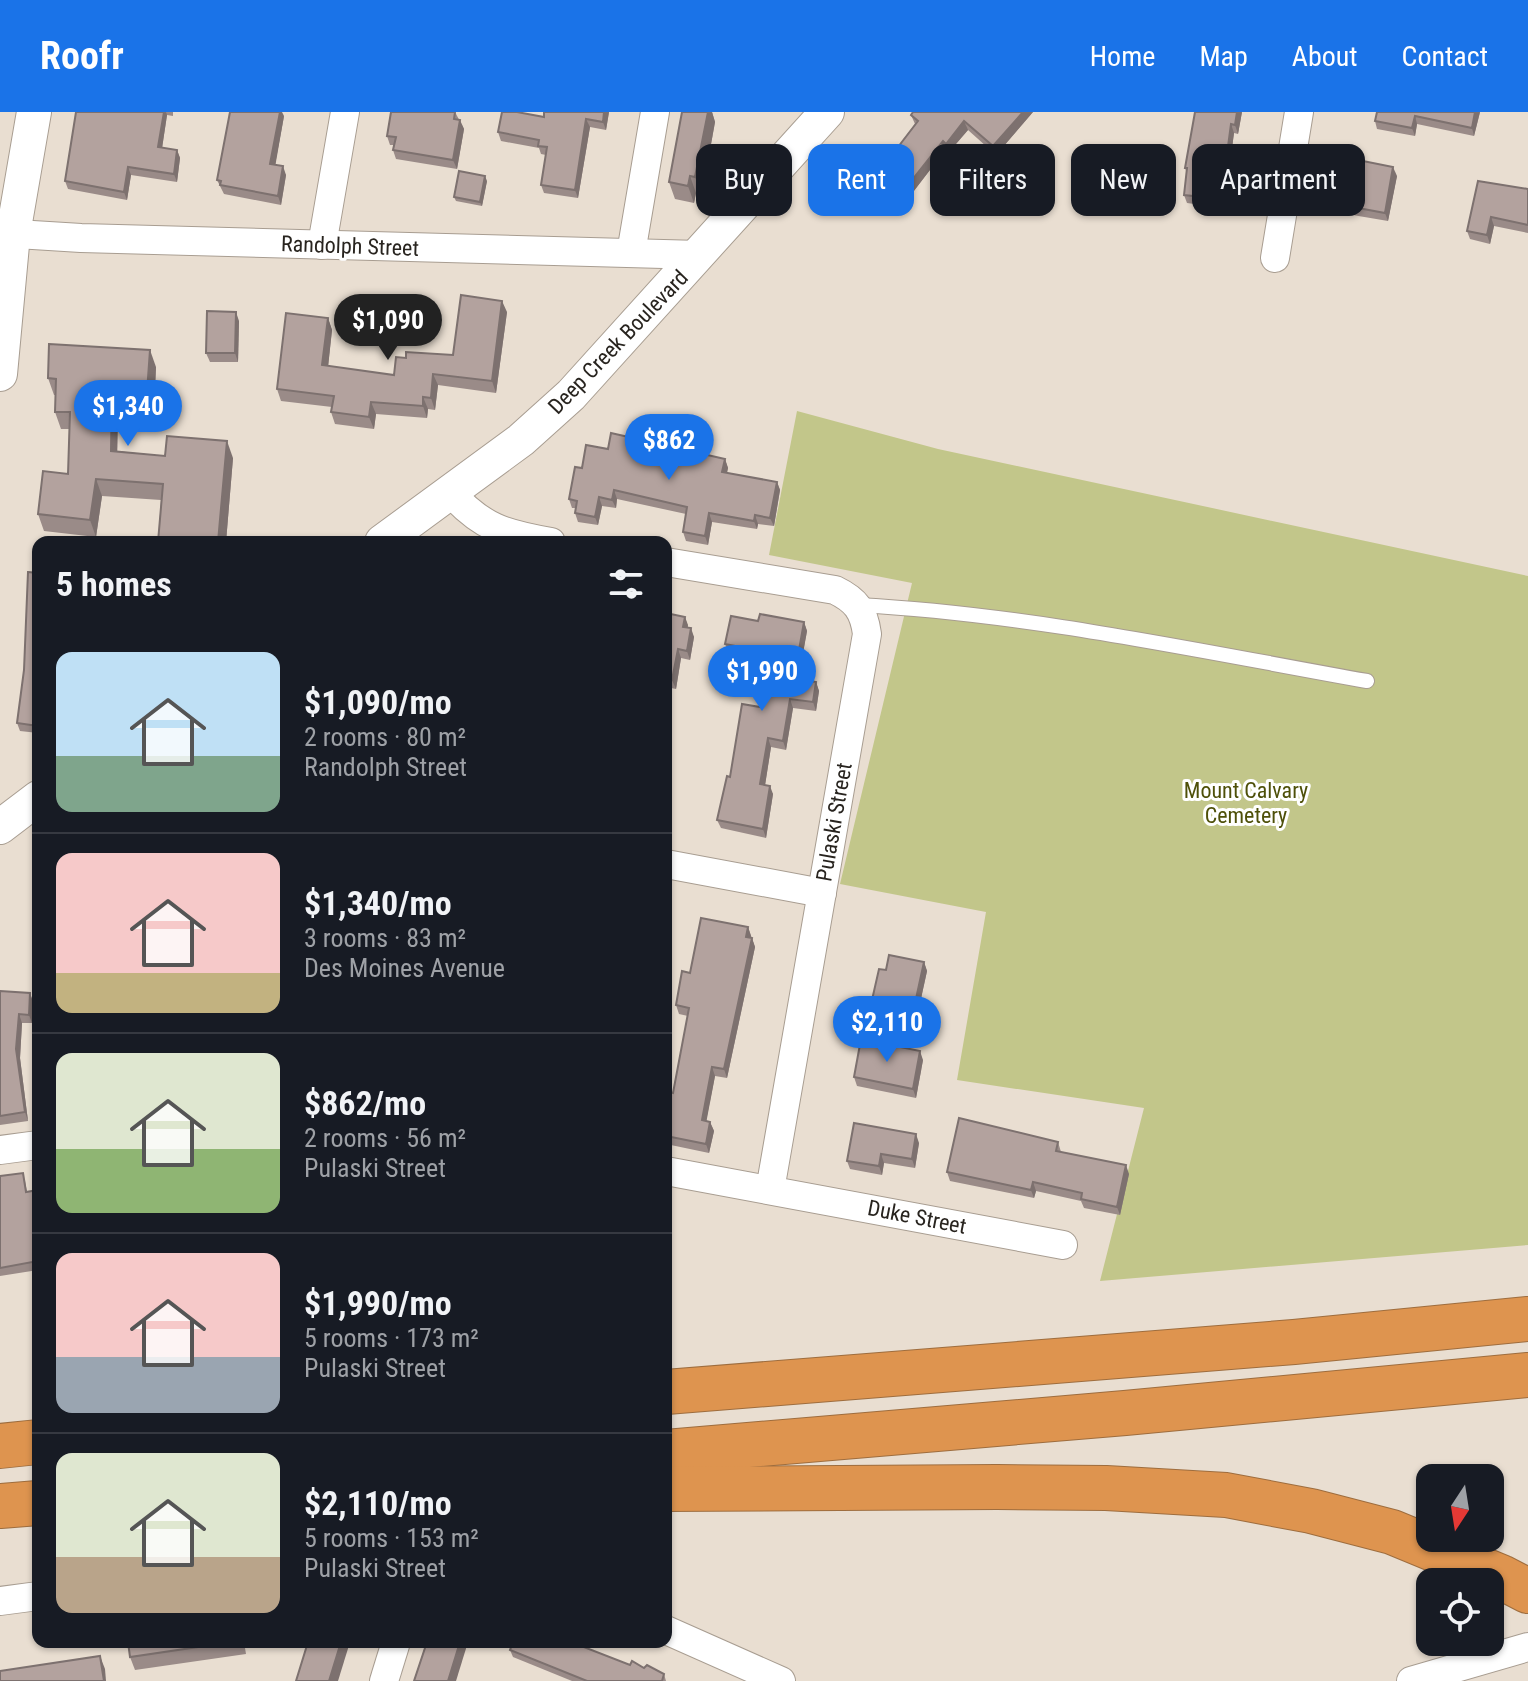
<!DOCTYPE html>
<meta charset="utf-8">
<style>
body{margin:0;font-family:"Roboto Condensed",sans-serif;background:#20242c;color:#f1f3f6;height:100vh;display:flex;flex-direction:column;font-size:30px;white-space:nowrap}
*{box-sizing:border-box;margin:0}
p{font-size:26px;color:#9ea1a6}
.icon{flex:none;width:44px;height:44px;fill:none;stroke:currentColor;stroke-width:2;stroke-linecap:round;stroke-linejoin:round}
.map{position:relative;flex:1;overflow:hidden}
.sheet{position:absolute;left:32px;top:424px;width:640px;height:1112px;display:flex;flex-direction:column;background:#171b24;border-radius:16px;box-shadow:0 2px 6px #0004}
.sheet>*{flex:none}
.hud{position:absolute;left:696px;top:32px;width:712px;height:72px;display:flex;gap:16px}
.needle{width:52px;rotate:192deg}
.tools{position:absolute;left:1416px;top:1352px;display:grid;gap:16px}
.tools a{display:grid;place-items:center;width:88px;height:88px;border-radius:16px;background:#171b24;box-shadow:0 2px 6px #0004;font-size:40px}
.price{position:absolute;translate:-50% -68px;padding:0 18px;border-radius:28px;background:#1a73e8;color:#fff;font-size:26px;line-height:52px;filter:drop-shadow(0 2px 4px #0008)}
.price::after{content:'';position:absolute;left:50%;top:48px;width:24px;height:18px;margin-left:-12px;background:inherit;clip-path:polygon(0 0,100% 0,50% 100%)}
.price.selected{background:#222;color:#fff}
ul{padding:0;list-style:none}
li{display:flex;align-items:center;gap:24px;height:200px;padding:0 24px}
li+li{border-top:2px solid #363941}
li span{display:grid;place-items:center;flex:none;width:224px;height:160px;border-radius:16px;color:#555}
li>.icon{margin-inline-start:auto}
span .icon{width:96px;height:96px;fill:#fffc;stroke-width:1}
li b{font-size:34px}
h2{display:flex;justify-content:space-between;align-items:center;height:96px;padding:0 24px;font-size:34px}
.tag{padding:0 28px;border-radius:16px;background:#171b24;box-shadow:0 2px 6px #0004;font-size:28px;line-height:72px}
.tag.selected{background:#1a73e8;color:#fff}
header{display:flex;align-items:center;gap:48px;box-sizing:border-box;height:112px;padding:0 40px;background:#1a73e8;color:#fff}
header strong{font-size:38px}
nav{display:flex;gap:44px;margin-inline-start:auto;font-size:28px}
.map>svg:first-child{display:block}
.green{fill:#c2c68a}
.lines{fill:none;stroke-linecap:round;stroke-linejoin:round}
.service-casing{stroke:#a89d91;stroke-width:16}
.minor-casing{stroke:#a89d91;stroke-width:30}
.tertiary-casing{stroke:#a89d91;stroke-width:36}
.motorway-casing{stroke:#9e6d3e;stroke-width:46}
.service{stroke:#fff;stroke-width:14}
.minor{stroke:#fff;stroke-width:28}
.tertiary{stroke:#fff;stroke-width:34}
.motorway{stroke:#de944f;stroke-width:44}
.wall{fill:#9a8b88}
.shaded-wall{fill:#7d716f}
.building{fill:#b3a29e;stroke:#7d716f;stroke-width:2}
.labels{text-anchor:middle;dominant-baseline:central;stroke-width:6;stroke-linejoin:round;paint-order:stroke}
.street-label{font-size:22px;fill:#28241f;stroke:#fff}
.park-label{font-size:22px;fill:#4e5009;stroke:#fff}
</style>
<header>
<strong>Roofr</strong>
<nav><a>Home</a><a>Map</a><a>About</a><a>Contact</a></nav>
</header>
<div class="map">
<svg width="1528" height="1569" viewBox="0 0 1528 1569">
<rect width="100%" height="100%" fill="#e9ded1"/>
<polygon class="green" points="797,299 938,337 1528,464 1528,1133 1100,1169 1144,996 957,968 986,800 840,772 912,471 769,443"/>
<g class="lines">
<defs>
<path id="service" d="M857 493C1029 502 1198 539 1367 569"/>
<g id="minor">
<polyline points="0,121 81,126 700,143"/>
<polyline points="322,133 345,0"/>
<polyline points="631,141 655,0"/>
<polyline points="1275,146 1299,0"/>
<path d="M450 380C482 416 505 422 551 430"/>
<path d="M666 450 835 478C856 488 864 499 867 522L770 1078"/>
<polyline points="666,752 822,781"/>
<polyline points="0,1038 38,1033"/>
<polyline points="666,1059 1063,1133"/>
<polyline points="0,1489 38,1484"/>
<polyline points="666,1518 781,1569"/>
<polyline points="384,1569 396,1530"/>
<polyline points="1411,1569 1528,1535"/>
</g>
<g id="tertiary">
<polyline points="0,262 13,122 34,0"/>
<polyline points="382,430 521,328 571,283 827,0"/>
<polyline points="0,715 38,686"/>
</g>
<g id="motorway">
<polyline points="666,1280 1294,1230 1528,1207"/>
<polyline points="0,1334 38,1330"/>
<polyline points="666,1340 1125,1301 1528,1263"/>
<polyline points="666,1377 997,1375 1106,1376 1226,1383 1311,1399 1392,1420 1501,1465 1528,1479"/>
<polyline points="0,1394 38,1391"/>
</g>
</defs>
<use href="#service" class="service-casing"/>
<use href="#minor" class="minor-casing"/>
<use href="#tertiary" class="tertiary-casing"/>
<use href="#motorway" class="motorway-casing"/>
<use href="#service" class="service"/>
<use href="#minor" class="minor"/>
<use href="#tertiary" class="tertiary"/>
<use href="#motorway" class="motorway"/>
</g>
<g class="wall">
<polygon points="76,0 173,0 173,4 167,3 162,36 177,38 180,46 177,70 131,63 127,88 68,77 65,69"/>
<polygon points="455,0 464,17 457,57 396,47 393,38 394,33 390,33 387,24"/>
<polygon points="609,0 606,18 590,15 578,86 544,81 541,73 546,43 541,42 539,36 501,29 498,20 544,5"/>
<polygon points="682,0 712,0 715,10 702,82 696,81 694,91 675,87 669,70"/>
<polygon points="1033,0 996,43 968,18 949,40 946,37 897,101 866,77 863,68 888,48 915,12 911,3"/>
<polygon points="1242,0 1238,22 1234,21 1224,96 1187,91 1184,83 1187,61 1185,56"/>
<polygon points="1377,0 1480,0 1474,24 1417,12 1415,24 1377,17 1375,9"/>
<polygon points="284,4 275,53 286,63 281,93 224,82 217,68"/>
<polygon points="1397,64 1388,109 1329,99 1326,90 1339,70"/>
<polygon points="487,69 482,94 456,89 454,85"/>
<polygon points="1528,77 1528,121 1494,114 1490,132 1470,127 1467,119"/>
<polygon points="507,200 496,281 438,273 435,298 428,297 427,306 376,302 374,317 335,312 331,300 332,295 281,289 277,277 328,206 332,218 328,254 394,263 406,246 453,243"/>
<polygon points="239,209 238,250 210,250 206,241"/>
<polygon points="156,255 154,297 118,295 117,339 165,344 233,346 226,430 158,430 161,388 102,384 96,425 44,419 38,402 68,362 69,317 61,317 55,300 56,283 54,283 48,266"/>
<polygon points="608,337 725,347 728,356 727,361 777,370 780,378 774,414 758,412 757,417 712,410 708,433 686,429 683,420 686,402 617,387 616,396 602,394 598,413 578,410 575,401 576,396 572,396 569,387 582,356"/>
<polygon points="38,461 38,621 20,619 17,611"/>
<polygon points="666,501 685,505 688,515 694,525 690,548 681,546 676,577 666,575"/>
<polygon points="758,509 804,510 807,519 798,567 816,570 819,579 816,599 793,596 786,638 771,635 765,673 773,682 766,726 721,716 717,708 760,595 766,555 748,552 745,545 729,541 725,532"/>
<polygon points="748,815 755,835 727,966 715,964 706,1009 710,1010 714,1019 709,1041 666,1032 666,979 673,981 688,904 679,902 676,893 690,861"/>
<polygon points="924,850 927,859 917,905 875,897 872,888 886,858"/>
<polygon points="0,879 30,881 33,890 32,911 22,911 20,946 28,1009 0,1013"/>
<polygon points="923,948 916,986 857,974 854,965"/>
<polygon points="1058,1030 1061,1040 1129,1062 1120,1103 1084,1096 1081,1089 1036,1079 1034,1086 950,1069 947,1060"/>
<polygon points="919,1031 915,1056 884,1051 882,1063 850,1057 847,1049"/>
<polygon points="0,1064 25,1069 27,1080 38,1078 38,1158 0,1164"/>
<polygon points="128,1530 244,1530 246,1542 135,1558 130,1545"/>
<polygon points="510,1538 630,1553 664,1562 666,1569 572,1569 513,1545"/>
</g>
<g class="shaded-wall">
<polygon points="164,0 166,0 167,3 161,43 158,35"/>
<polygon points="279,0 282,0 284,4 274,61 270,52"/>
<polygon points="604,0 609,0 606,18 603,10"/>
<polygon points="708,0 712,0 715,10 702,82 695,65"/>
<polygon points="1023,0 1033,0 996,43 993,34"/>
<polygon points="1237,0 1242,0 1238,22 1235,13"/>
<polygon points="1475,0 1480,0 1474,24 1472,16"/>
<polygon points="1415,4 1417,12 1415,24 1412,16"/>
<polygon points="586,7 590,15 578,86 575,78"/>
<polygon points="460,8 464,17 457,57 453,48"/>
<polygon points="964,9 968,18 949,40 946,32"/>
<polygon points="1231,12 1234,21 1224,96 1221,87"/>
<polygon points="943,29 946,37 897,101 893,92"/>
<polygon points="177,38 180,46 177,70 174,62"/>
<polygon points="283,54 286,63 281,93 278,84"/>
<polygon points="128,55 131,63 127,88 124,80"/>
<polygon points="1393,55 1397,64 1388,109 1385,101"/>
<polygon points="485,64 487,69 482,94 480,90"/>
<polygon points="690,64 696,81 694,91 688,74"/>
<polygon points="1491,105 1494,114 1490,132 1487,123"/>
<polygon points="502,189 507,200 496,281 492,269"/>
<polygon points="236,200 239,209 238,250 235,241"/>
<polygon points="328,206 332,218 327,265 322,253"/>
<polygon points="150,238 156,255 154,297 147,280"/>
<polygon points="433,262 438,273 435,298 431,286"/>
<polygon points="112,278 118,295 117,356 111,339"/>
<polygon points="423,285 428,297 427,306 423,294"/>
<polygon points="371,290 376,302 374,317 369,305"/>
<polygon points="227,329 233,346 226,430 218,430"/>
<polygon points="725,347 728,356 725,368 722,360"/>
<polygon points="96,367 102,384 96,425 90,408"/>
<polygon points="777,370 780,378 774,414 770,406"/>
<polygon points="614,378 617,387 616,396 612,388"/>
<polygon points="599,385 602,394 598,413 595,405"/>
<polygon points="709,401 712,410 708,433 705,424"/>
<polygon points="755,403 758,412 757,417 754,409"/>
<polygon points="685,505 688,513 686,524 683,515"/>
<polygon points="804,510 807,519 797,575 794,566"/>
<polygon points="691,516 694,525 690,548 687,539"/>
<polygon points="678,537 681,546 676,577 672,568"/>
<polygon points="816,570 819,579 816,599 813,590"/>
<polygon points="790,587 793,596 786,638 783,629"/>
<polygon points="768,626 771,635 764,680 760,672"/>
<polygon points="770,674 773,682 766,726 763,717"/>
<polygon points="748,815 751,824 749,834 746,825"/>
<polygon points="752,826 755,835 727,966 724,957"/>
<polygon points="924,850 927,859 917,905 914,896"/>
<polygon points="30,881 33,890 32,911 29,903"/>
<polygon points="19,902 22,911 20,946 28,1009 25,1000 16,937"/>
<polygon points="920,939 923,948 916,986 913,977"/>
<polygon points="712,955 715,964 705,1017 702,1008"/>
<polygon points="710,1010 714,1019 709,1041 706,1032"/>
<polygon points="916,1022 919,1031 915,1056 912,1047"/>
<polygon points="881,1042 884,1051 882,1063 879,1054"/>
<polygon points="1126,1053 1129,1062 1120,1103 1117,1095"/>
<polygon points="1033,1070 1036,1079 1034,1086 1031,1078"/>
<polygon points="341,1530 350,1530 338,1569 329,1569"/>
<polygon points="460,1530 468,1530 456,1569 448,1569"/>
<polygon points="100,1544 105,1557 106,1569 104,1569"/>
</g>
<g class="building">
<polygon points="76,0 164,0 158,35 177,38 174,62 128,55 124,80 65,69"/>
<polygon points="230,0 280,0 270,52 283,54 278,84 220,73 221,69 217,68"/>
<polygon points="391,0 455,0 454,7 460,8 453,48 393,38 396,25 387,24"/>
<polygon points="502,0 517,0 544,5 544,0 604,0 603,10 586,7 575,78 541,73 547,35 538,34 539,28 498,20"/>
<polygon points="682,0 708,0 695,65 690,64 688,74 669,70"/>
<polygon points="913,0 1023,0 993,34 964,9 946,32 943,29 893,92 863,68 882,43 888,48 918,9 911,3"/>
<polygon points="1195,0 1237,0 1235,13 1231,12 1221,87 1184,83 1187,56 1185,56"/>
<polygon points="1377,0 1475,0 1472,16 1415,4 1412,16 1375,9"/>
<polygon points="1343,45 1393,55 1385,101 1326,90 1330,68 1339,70"/>
<polygon points="459,59 485,64 480,90 454,85"/>
<polygon points="1478,69 1528,77 1528,113 1491,105 1487,123 1467,119"/>
<polygon points="461,183 502,189 492,269 433,262 431,286 423,285 423,294 371,290 369,305 331,300 334,284 277,277 286,201 328,206 322,253 394,263 396,245 406,246 406,240 453,243"/>
<polygon points="207,199 236,200 235,241 206,241"/>
<polygon points="49,232 150,238 147,280 112,278 111,339 165,344 167,324 227,329 218,430 158,430 163,372 96,367 90,408 38,402 43,359 68,362 70,300 55,300 56,267 48,266"/>
<polygon points="611,321 725,347 722,360 777,370 770,406 755,403 754,409 709,401 705,424 683,420 687,395 614,378 612,388 599,385 595,405 575,401 577,389 569,387 575,355 582,356 586,333 608,337"/>
<polygon points="28,460 38,461 38,614 17,611 24,558"/>
<polygon points="666,501 685,505 683,515 691,516 687,539 678,537 672,568 666,567"/>
<polygon points="760,502 804,510 794,566 816,570 813,590 790,587 783,629 768,626 760,672 770,674 763,717 717,708 727,664 730,665 742,592 760,595 767,547 745,543 746,536 725,532 731,504 758,509"/>
<polygon points="701,806 748,815 746,825 752,826 724,957 712,955 702,1008 710,1010 706,1032 666,1024 666,979 673,981 689,896 676,893 682,859 690,861"/>
<polygon points="889,843 924,850 914,896 872,888 879,857 886,858"/>
<polygon points="0,879 30,881 29,903 19,902 16,937 25,1000 0,1004"/>
<polygon points="861,927 920,939 913,977 854,965"/>
<polygon points="959,1006 1058,1030 1056,1039 1126,1053 1117,1095 1081,1087 1082,1081 1033,1070 1031,1078 947,1060"/>
<polygon points="854,1011 916,1022 912,1047 881,1042 879,1054 847,1049"/>
<polygon points="23,1061 26,1080 38,1078 38,1149 0,1156 0,1064"/>
<polygon points="128,1530 232,1530 130,1545"/>
<polygon points="308,1530 341,1530 329,1569 296,1569"/>
<polygon points="427,1530 460,1530 448,1569 414,1569"/>
<polygon points="513,1530 571,1530 630,1553 632,1549 644,1556 647,1553 664,1562 662,1569 587,1569 510,1538"/>
<polygon points="100,1544 104,1569 0,1569 0,1559"/>
</g>
<g class="labels">
<g class="street-label">
<text transform="translate(350 134) rotate(2)">Randolph Street</text>
<text transform="translate(618 230) rotate(-46)">Deep Creek Boulevard</text>
<text transform="translate(834 710) rotate(-80)">Pulaski Street</text>
<text transform="translate(917 1105) rotate(11)">Duke Street</text>
</g>
<g class="park-label">
<text x="1246" y="678">Mount Calvary<tspan x="1246" dy="25">Cemetery</tspan></text>
</g>
</g>
</svg>
<div class="tools">
<a><svg class="needle" viewBox="-14 -14 28 28"><path d="M0-13l5 13h-10z" fill="#e53935"/><path d="M0 13l5-13h-10z" fill="#9ea1a6"/></svg></a>
<a><svg class="icon" aria-label="locate" viewBox="0 0 24 24"><circle cx="12" cy="12" r="6"/><path d="M12 2v4M12 18v4M2 12h4M18 12h4"/></svg></a>
</div>
<b class="price selected" style="left:388px;top:250px">$1,090</b>
<b class="price" style="left:128px;top:336px">$1,340</b>
<b class="price" style="left:669px;top:370px">$862</b>
<b class="price" style="left:762px;top:601px">$1,990</b>
<b class="price" style="left:887px;top:952px">$2,110</b>
<div class="hud">
<a class="tag">Buy</a>
<a class="tag selected">Rent</a>
<a class="tag">Filters</a>
<a class="tag">New</a>
<a class="tag">Apartment</a>
</div>
<section class="sheet">
<h2>5 homes<svg class="icon" aria-label="filters" viewBox="0 0 24 24"><path d="M4 7h16M4 17h16"/><circle cx="9" cy="7" r="2"/><circle cx="15" cy="17" r="2"/></svg></h2>
<ul>
<li><span style="background:linear-gradient(#bfe0f5 65%,#7fa58c 0)"><svg class="icon" aria-label="home" viewBox="0 0 24 24"><path d="M3 11l9-7 9 7M6 9v11h12V9"/></svg></span><div><b>$1,090/mo</b><p>2 rooms · 80 m²</p><p>Randolph Street</p></div></li>
<li><span style="background:linear-gradient(#f6c9c9 75%,#c2b280 0)"><svg class="icon" aria-label="home" viewBox="0 0 24 24"><path d="M3 11l9-7 9 7M6 9v11h12V9"/></svg></span><div><b>$1,340/mo</b><p>3 rooms · 83 m²</p><p>Des Moines Avenue</p></div></li>
<li><span style="background:linear-gradient(#dfe7d0 60%,#8fb573 0)"><svg class="icon" aria-label="home" viewBox="0 0 24 24"><path d="M3 11l9-7 9 7M6 9v11h12V9"/></svg></span><div><b>$862/mo</b><p>2 rooms · 56 m²</p><p>Pulaski Street</p></div></li>
<li><span style="background:linear-gradient(#f6c9c9 65%,#9aa5b1 0)"><svg class="icon" aria-label="home" viewBox="0 0 24 24"><path d="M3 11l9-7 9 7M6 9v11h12V9"/></svg></span><div><b>$1,990/mo</b><p>5 rooms · 173 m²</p><p>Pulaski Street</p></div></li>
<li><span style="background:linear-gradient(#dfe7d0 65%,#b9a48a 0)"><svg class="icon" aria-label="home" viewBox="0 0 24 24"><path d="M3 11l9-7 9 7M6 9v11h12V9"/></svg></span><div><b>$2,110/mo</b><p>5 rooms · 153 m²</p><p>Pulaski Street</p></div></li>
</ul>
</section>
</div>
